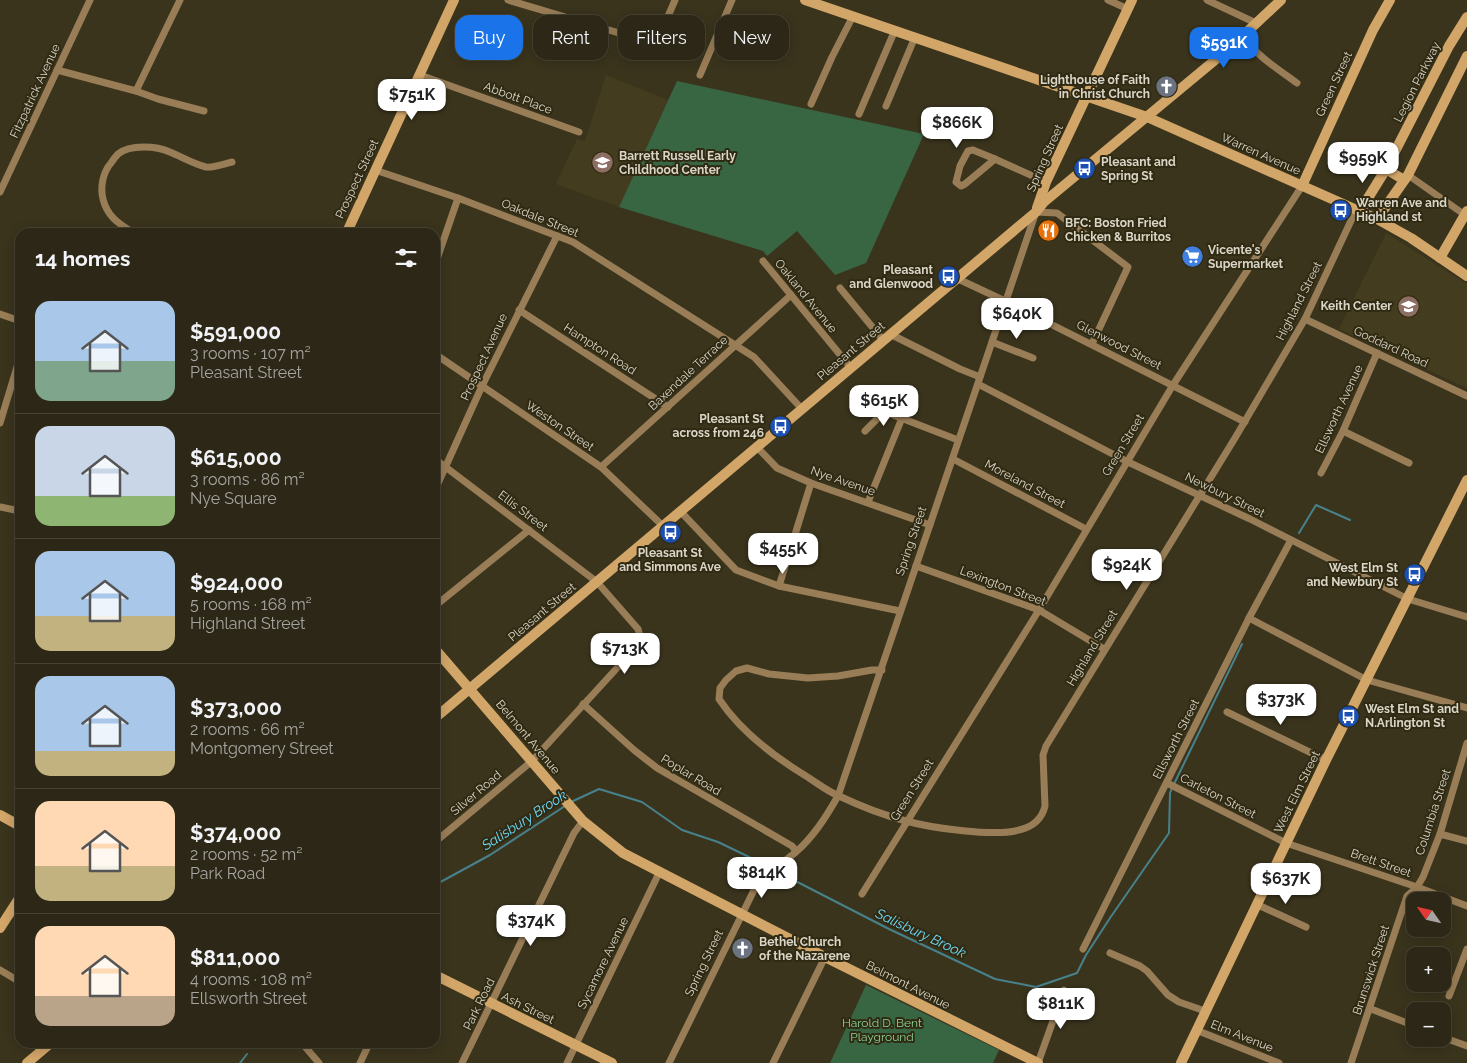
<!DOCTYPE html>
<meta charset="utf-8">
<style>
body{margin:0;font-family:Raleway,sans-serif;background:#383323;color:#f1f3f6;height:100vh;display:flex;flex-direction:column;font-size:19px;white-space:nowrap}
*{box-sizing:border-box;margin:0}
p{font-size:16px;color:#a6a5a1}
.icon{flex:none;width:28px;height:28px;fill:none;stroke:currentColor;stroke-width:2;stroke-linecap:round;stroke-linejoin:round}
.map{position:relative;flex:1;overflow:hidden}
.sheet{position:absolute;left:15px;top:228px;width:425px;height:820px;display:flex;flex-direction:column;background:#2c2716;border-radius:15px;box-shadow:0 2px 12px #0003,0 0 0 1px #484435}
.sheet>*{flex:none}
.guide{position:absolute;left:455px;top:15px;width:475px;height:45px;display:flex;gap:10px}
.needle{width:32px;rotate:304deg}
.tools{position:absolute;left:1406px;top:892px;display:grid;gap:10px}
.tools a{display:grid;place-items:center;width:45px;height:45px;border-radius:10px;background:#2c2716;box-shadow:0 2px 12px #0003,0 0 0 1px #484435;font-size:25px}
.price{position:absolute;translate:-50% -42px;padding:0 11px;border-radius:10px;background:#fff;color:#222;font-size:16px;line-height:32px;filter:drop-shadow(0 1px 2px #0008)}
.price::after{content:'';position:absolute;left:50%;top:30px;width:15px;height:11px;margin-left:-8px;background:inherit;clip-path:polygon(0 0,100% 0,50% 100%)}
.price.current{background:#1a73e8;color:#fff}
ul{padding:0;list-style:none}
li{display:flex;align-items:center;gap:15px;height:125px;padding:0 20px}
li+li{border-top:1px solid #484435}
li span{display:grid;place-items:center;flex:none;width:140px;height:100px;border-radius:15px;color:#555}
li>.icon{margin-inline-start:auto}
span .icon{width:60px;height:60px;fill:#fffc;stroke-width:1}
li b{font-size:21px}
h2{display:flex;justify-content:space-between;align-items:center;height:60px;padding:0 20px;font-size:21px}
.tag{padding:0 18px;border-radius:15px;background:#2c2716;box-shadow:0 2px 12px #0003,0 0 0 1px #484435;font-size:18px;line-height:45px}
.tag.current{background:#1a73e8;color:#fff}
.map>svg:first-child{display:block}
.built{fill:#443c1e}
.green{fill:#386542}
.lines{fill:none;stroke-linecap:round;stroke-linejoin:round}
.stream{stroke:#47828c;stroke-width:2}
.street{stroke:#997d57;stroke-width:7}
.secondary{stroke:#d2a568;stroke-width:10}
.labels{text-anchor:middle;dominant-baseline:central;stroke-width:4;stroke-linejoin:round;paint-order:stroke}
.poi-label{font-size:12px;font-weight:bold;fill:#d9d5c7;stroke:#302a13;text-anchor:start}
.street-label{font-size:12px;fill:#d9d5c7;stroke:#302a13}
.park-label{font-size:12px;fill:#8ad399;stroke:#302a13}
.water-label{font-size:14px;font-style:italic;fill:#6edbfb;stroke:#302a13}
</style>
<div class="map">
<svg width="1467" height="1063" viewBox="0 0 1467 1063">
<rect width="100%" height="100%" fill="#3a341d"/>
<g class="built">
<polygon points="606,75 668,100 619,207 556,184 577,139 585,141"/>
<polygon points="1386,233 1467,284 1467,388 1339,329"/>
</g>
<g class="green">
<polygon points="677,81 924,134 866,263 835,275 797,231 767,256 763,251 619,207"/>
<polygon points="866,985 999,1050 993,1063 830,1063"/>
</g>
<g class="lines">
<g class="stream">
<polyline points="1299,533 1316,505 1350,520"/>
<polyline points="1174,784 1242,644"/>
<polyline points="571,802 599,789 642,802 682,830 718,842 772,868"/>
<polyline points="776,871 889,929 995,979 1036,987 1077,973 1086,955 1110,918 1169,833 1170,793 1172,788"/>
<polyline points="435,885 490,855 565,806"/>
<polyline points="240,1063 247,1054"/>
</g>
<g class="street">
<polyline points="508,0 656,44 675,0"/>
<polyline points="1108,0 1128,9"/>
<polyline points="1207,0 1256,23"/>
<path d="M1242 37C1260 58 1275 67 1297 83"/>
<polyline points="57,70 136,91 180,0"/>
<polyline points="420,75 579,132"/>
<polyline points="700,75 732,0"/>
<polyline points="136,91 158,99 204,111"/>
<polyline points="811,104 832,57 853,16"/>
<polyline points="886,106 915,37"/>
<polyline points="859,114 895,30"/>
<polyline points="995,159 965,184 961,186 956,182 960,166 968,151 973,150 995,159 997,160 1046,182"/>
<polyline points="375,170 458,198 573,242 754,357 801,408"/>
<polyline points="1408,175 1465,215"/>
<polyline points="0,192 90,0"/>
<path d="M132 232C118 223 107 216 103 199 100 187 103 172 111 163 113 160 116 156 118 154 130 144 157 146 170 152 182 157 193 164 206 167 213 168 224 164 232 162"/>
<polyline points="763,261 851,368"/>
<polyline points="435,265 458,198"/>
<polyline points="956,278 1005,301 1245,422"/>
<polyline points="840,288 883,340"/>
<polyline points="519,310 668,407"/>
<polyline points="0,314 20,321"/>
<polyline points="1305,319 1467,396"/>
<polyline points="890,334 960,369 980,377"/>
<polyline points="992,342 1033,358"/>
<polyline points="435,354 601,467 663,526"/>
<polyline points="978,384 1128,462 1250,519 1408,599 1467,617"/>
<polyline points="0,423 20,357"/>
<polyline points="865,431 882,414 888,413 958,440"/>
<polyline points="1343,431 1409,463"/>
<polyline points="757,447 777,468 811,483 930,525"/>
<polyline points="435,459 597,582 638,629 640,636 638,645 532,761 435,842"/>
<polyline points="953,459 1086,529"/>
<polyline points="601,467 791,295"/>
<polyline points="1321,473 1343,431 1377,353"/>
<polyline points="435,490 482,386 557,236"/>
<polyline points="868,502 902,418"/>
<polyline points="0,507 20,511"/>
<polyline points="681,512 736,570 779,586 900,611"/>
<polyline points="916,566 1039,610 1104,649"/>
<polyline points="779,586 811,483"/>
<polyline points="435,606 529,530"/>
<polyline points="1249,618 1367,680 1467,708"/>
<path d="M882 670H872L838 676 808 678 769 674 747 668 736 671 726 680 720 688 719 699C741 732 773 756 806 776 817 783 827 791 839 796 860 806 883 815 906 821 931 828 995 837 1019 830 1032 827 1042 819 1045 806L1043 755 1046 746 1235 438 1305 319 1356 210"/>
<polyline points="583,704 634,750 657,768 792,846 796,851"/>
<polyline points="1227,712 1326,760"/>
<polyline points="1167,783 1286,843 1417,887 1467,906"/>
<polyline points="1440,834 1467,841"/>
<polyline points="862,894 1039,610 1173,385 1302,186"/>
<polyline points="1256,904 1306,927"/>
<polyline points="1083,949 1249,618 1291,540"/>
<polyline points="1110,953 1140,966 1147,971 1168,995 1179,1002 1205,1011"/>
<polyline points="0,970 20,982"/>
<polyline points="1449,996 1467,949"/>
<polyline points="1371,1009 1415,1026"/>
<polyline points="1196,1030 1279,1063"/>
<polyline points="1442,1037 1467,1046"/>
<polyline points="301,1042 319,1063"/>
<polyline points="360,1063 370,1042"/>
<polyline points="462,1063 574,833 583,821"/>
<polyline points="567,1063 659,873"/>
<path d="M669 1063 755 888C767 874 781 864 796 852 814 836 826 817 838 796L1036 212 1057 213 1128 267 1092 344"/>
<polyline points="773,1063 825,957"/>
<polyline points="1038,1063 1064,990"/>
<polyline points="1351,1063 1407,896 1417,887 1423,877 1440,834 1467,743"/>
</g>
<g class="secondary">
<polyline points="805,0 1147,117 1377,219 1411,238 1467,276"/>
<polyline points="1386,169 1404,180"/>
<polyline points="1302,186 1373,30 1390,0"/>
<polyline points="1037,208 1046,182 1132,0"/>
<polyline points="1360,211 1386,169 1449,46 1467,17"/>
<polyline points="1377,219 1408,175 1467,56"/>
<polyline points="347,232 454,0"/>
<polyline points="1440,258 1467,211"/>
<polyline points="435,649 583,821 623,853 825,957 1038,1063"/>
<polyline points="435,718 1036,212 1044,202 1232,46 1281,0"/>
<polyline points="0,815 20,826"/>
<polyline points="0,928 20,897"/>
<polyline points="435,975 612,1063"/>
<polyline points="27,1063 52,1042"/>
<polyline points="1181,1063 1326,760 1467,480"/>
</g>
</g>
<defs>
<symbol id="church-disc" viewBox="-11 -11 22 22"><circle r="9.5" fill="#6b7280" stroke="#302a13"/><path d="M-1.2-6h2.4v3.5h3.3v2.4h-3.3V6h-2.4V-.1h-3.3v-2.4h3.3Z" fill="#fff"/></symbol>
<symbol id="school-disc" viewBox="-11 -11 22 22"><circle r="9.5" fill="#8d6e63" stroke="#302a13"/><path d="M0-5L7-2L0 1L-7-2ZM-4 1L0 2.5L4 1V4Q0 6-4 4Z" fill="#fff"/></symbol>
<symbol id="bus-disc" viewBox="-11 -11 22 22"><circle r="9.5" fill="#1a4fb4" stroke="#302a13"/><path d="M-5-6H5V4H4V6H2V4H-2V6H-4V4H-5ZM-3.5-4V0h7V-4ZM-3.5 1.2v1.5H-2V1.2ZM2 1.2v1.5H3.5V1.2Z" fill="#fff"/></symbol>
<symbol id="restaurant-disc" viewBox="-11 -11 22 22"><circle r="9.5" fill="#e8710a" stroke="#302a13"/><path d="M-5-6h1v4h1v-4h1v4h1v-4h1v5L-1.5 .5V6h-2V.5L-5-1ZM5-6V6H3V1.5H1.5Q1.5-4 5-6Z" fill="#fff"/></symbol>
<symbol id="supermarket-disc" viewBox="-11 -11 22 22"><circle r="9.5" fill="#3f7fe0" stroke="#302a13"/><path d="M-6-5.5h2.5l.6 2H6L4.5 2H-2.5L-4.4-4H-6ZM-1.5 3.2a1.3 1.3 0 1 0 .1 0ZM3 3.2a1.3 1.3 0 1 0 .1 0Z" fill="#fff"/></symbol>
</defs>
<g fill-rule="evenodd">
<use href="#church-disc" x="1154" y="74" width="25" height="25"/>
<use href="#school-disc" x="590" y="150" width="25" height="25"/>
<use href="#bus-disc" x="1072" y="156" width="25" height="25"/>
<use href="#bus-disc" x="1328" y="198" width="25" height="25"/>
<use href="#restaurant-disc" x="1036" y="218" width="25" height="25"/>
<use href="#supermarket-disc" x="1180" y="244" width="25" height="25"/>
<use href="#bus-disc" x="936" y="264" width="25" height="25"/>
<use href="#school-disc" x="1396" y="294" width="25" height="25"/>
<use href="#bus-disc" x="768" y="414" width="25" height="25"/>
<use href="#bus-disc" x="658" y="520" width="25" height="25"/>
<use href="#bus-disc" x="1402" y="562" width="25" height="25"/>
<use href="#bus-disc" x="1336" y="704" width="25" height="25"/>
<use href="#church-disc" x="730" y="936" width="25" height="25"/>
</g>
<g class="labels">
<g class="poi-label">
<text x="1150" y="80" text-anchor="end">Lighthouse of Faith<tspan x="1150" dy="14">in Christ Church</tspan></text>
<text x="619" y="156">Barrett Russell Early<tspan x="619" dy="14">Childhood Center</tspan></text>
<text x="1101" y="162">Pleasant and<tspan x="1101" dy="14">Spring St</tspan></text>
<text x="1356" y="203">Warren Ave and<tspan x="1356" dy="14">Highland st</tspan></text>
<text x="1065" y="223">BFC: Boston Fried<tspan x="1065" dy="14">Chicken &amp; Burritos</tspan></text>
<text x="1208" y="250">Vicente's<tspan x="1208" dy="14">Supermarket</tspan></text>
<text x="933" y="270" text-anchor="end">Pleasant<tspan x="933" dy="14">and Glenwood</tspan></text>
<text x="1392" y="306" text-anchor="end">Keith Center</text>
<text x="764" y="419" text-anchor="end">Pleasant St<tspan x="764" dy="14">across from 246</tspan></text>
<text x="670" y="553" text-anchor="middle">Pleasant St<tspan x="670" dy="14">and Simmons Ave</tspan></text>
<text x="1398" y="568" text-anchor="end">West Elm St<tspan x="1398" dy="14">and Newbury St</tspan></text>
<text x="1365" y="709">West Elm St and<tspan x="1365" dy="14">N.Arlington St</tspan></text>
<text x="759" y="942">Bethel Church<tspan x="759" dy="14">of the Nazarene</tspan></text>
</g>
<g class="street-label">
<text transform="translate(1417 82) rotate(-63)">Legion Parkway</text>
<text transform="translate(1334 84) rotate(-65)">Green Street</text>
<text transform="translate(35 91) rotate(-65)">Fitzpatrick Avenue</text>
<text transform="translate(518 98) rotate(20)">Abbott Place</text>
<text transform="translate(1261 154) rotate(24)">Warren Avenue</text>
<text transform="translate(1045 158) rotate(-66)">Spring Street</text>
<text transform="translate(357 179) rotate(-65)">Prospect Street</text>
<text transform="translate(540 218) rotate(22)">Oakdale Street</text>
<text transform="translate(806 296) rotate(51)">Oakland Avenue</text>
<text transform="translate(1299 301) rotate(-63)">Highland Street</text>
<text transform="translate(1119 345) rotate(27)">Glenwood Street</text>
<text transform="translate(1391 347) rotate(25)">Goddard Road</text>
<text transform="translate(600 349) rotate(33)">Hampton Road</text>
<text transform="translate(851 351) rotate(-40)">Pleasant Street</text>
<text transform="translate(484 357) rotate(-65)">Prospect Avenue</text>
<text transform="translate(688 373) rotate(-43)">Baxendale Terrace</text>
<text transform="translate(1339 409) rotate(-65)">Ellsworth Avenue</text>
<text transform="translate(560 426) rotate(34)">Weston Street</text>
<text transform="translate(1123 445) rotate(-59)">Green Street</text>
<text transform="translate(843 481) rotate(19)">Nye Avenue</text>
<text transform="translate(1025 484) rotate(28)">Moreland Street</text>
<text transform="translate(1225 495) rotate(26)">Newbury Street</text>
<text transform="translate(523 511) rotate(37)">Ellis Street</text>
<text transform="translate(911 541) rotate(-71)">Spring Street</text>
<text transform="translate(1003 586) rotate(21)">Lexington Street</text>
<text transform="translate(542 612) rotate(-40)">Pleasant Street</text>
<text transform="translate(1092 648) rotate(-59)">Highland Street</text>
<text transform="translate(528 737) rotate(50)">Belmont Avenue</text>
<text transform="translate(1176 739) rotate(-63)">Ellsworth Street</text>
<text transform="translate(691 775) rotate(31)">Poplar Road</text>
<text transform="translate(912 790) rotate(-58)">Green Street</text>
<text transform="translate(1297 792) rotate(-64)">West Elm Street</text>
<text transform="translate(476 793) rotate(-40)">Silver Road</text>
<text transform="translate(1218 796) rotate(27)">Carleton Street</text>
<text transform="translate(1433 812) rotate(-72)">Columbia Street</text>
<text transform="translate(1381 863) rotate(19)">Brett Street</text>
<text transform="translate(603 963) rotate(-64)">Sycamore Avenue</text>
<text transform="translate(704 963) rotate(-64)">Spring Street</text>
<text transform="translate(1371 970) rotate(-72)">Brunswick Street</text>
<text transform="translate(908 985) rotate(27)">Belmont Avenue</text>
<text transform="translate(479 1004) rotate(-64)">Park Road</text>
<text transform="translate(528 1008) rotate(26)">Ash Street</text>
<text transform="translate(1242 1036) rotate(22)">Elm Avenue</text>
</g>
<g class="park-label">
<text x="882" y="1023">Harold D. Bent<tspan x="882" dy="14">Playground</tspan></text>
</g>
<g class="water-label">
<text transform="translate(524 820) rotate(-33)">Salisbury Brook</text>
<text transform="translate(921 933) rotate(25)">Salisbury Brook</text>
</g>
</g>
</svg>
<div class="tools">
<a><svg class="needle" viewBox="-14 -14 28 28"><path d="M0-13l5 13h-10z" fill="#e53935"/><path d="M0 13l5-13h-10z" fill="#a6a5a1"/></svg></a>
<a>+</a>
<a>−</a>
</div>
<b class="price current" style="left:1224px;top:69px">$591K</b>
<b class="price" style="left:412px;top:121px">$751K</b>
<b class="price" style="left:957px;top:149px">$866K</b>
<b class="price" style="left:1363px;top:184px">$959K</b>
<b class="price" style="left:1017px;top:340px">$640K</b>
<b class="price" style="left:884px;top:427px">$615K</b>
<b class="price" style="left:783px;top:575px">$455K</b>
<b class="price" style="left:1127px;top:591px">$924K</b>
<b class="price" style="left:625px;top:675px">$713K</b>
<b class="price" style="left:1281px;top:726px">$373K</b>
<b class="price" style="left:762px;top:899px">$814K</b>
<b class="price" style="left:1286px;top:905px">$637K</b>
<b class="price" style="left:531px;top:947px">$374K</b>
<b class="price" style="left:1061px;top:1030px">$811K</b>
<div class="guide">
<a class="tag current">Buy</a>
<a class="tag">Rent</a>
<a class="tag">Filters</a>
<a class="tag">New</a>
</div>
<section class="sheet">
<h2>14 homes<svg class="icon" aria-label="filters" viewBox="0 0 24 24"><path d="M4 7h16M4 17h16"/><circle cx="9" cy="7" r="2"/><circle cx="15" cy="17" r="2"/></svg></h2>
<ul>
<li><span style="background:linear-gradient(#a9c7e8 60%,#7fa58c 0)"><svg class="icon" aria-label="home" viewBox="0 0 24 24"><path d="M3 11l9-7 9 7M6 9v11h12V9"/></svg></span><div><b>$591,000</b><p>3 rooms · 107 m²</p><p>Pleasant Street</p></div></li>
<li><span style="background:linear-gradient(#c9d6e8 70%,#8fb573 0)"><svg class="icon" aria-label="home" viewBox="0 0 24 24"><path d="M3 11l9-7 9 7M6 9v11h12V9"/></svg></span><div><b>$615,000</b><p>3 rooms · 86 m²</p><p>Nye Square</p></div></li>
<li><span style="background:linear-gradient(#a9c7e8 65%,#c2b280 0)"><svg class="icon" aria-label="home" viewBox="0 0 24 24"><path d="M3 11l9-7 9 7M6 9v11h12V9"/></svg></span><div><b>$924,000</b><p>5 rooms · 168 m²</p><p>Highland Street</p></div></li>
<li><span style="background:linear-gradient(#a9c7e8 75%,#c2b280 0)"><svg class="icon" aria-label="home" viewBox="0 0 24 24"><path d="M3 11l9-7 9 7M6 9v11h12V9"/></svg></span><div><b>$373,000</b><p>2 rooms · 66 m²</p><p>Montgomery Street</p></div></li>
<li><span style="background:linear-gradient(#ffd9b3 65%,#c2b280 0)"><svg class="icon" aria-label="home" viewBox="0 0 24 24"><path d="M3 11l9-7 9 7M6 9v11h12V9"/></svg></span><div><b>$374,000</b><p>2 rooms · 52 m²</p><p>Park Road</p></div></li>
<li><span style="background:linear-gradient(#ffd9b3 70%,#b9a48a 0)"><svg class="icon" aria-label="home" viewBox="0 0 24 24"><path d="M3 11l9-7 9 7M6 9v11h12V9"/></svg></span><div><b>$811,000</b><p>4 rooms · 108 m²</p><p>Ellsworth Street</p></div></li>
</ul>
</section>
</div>
